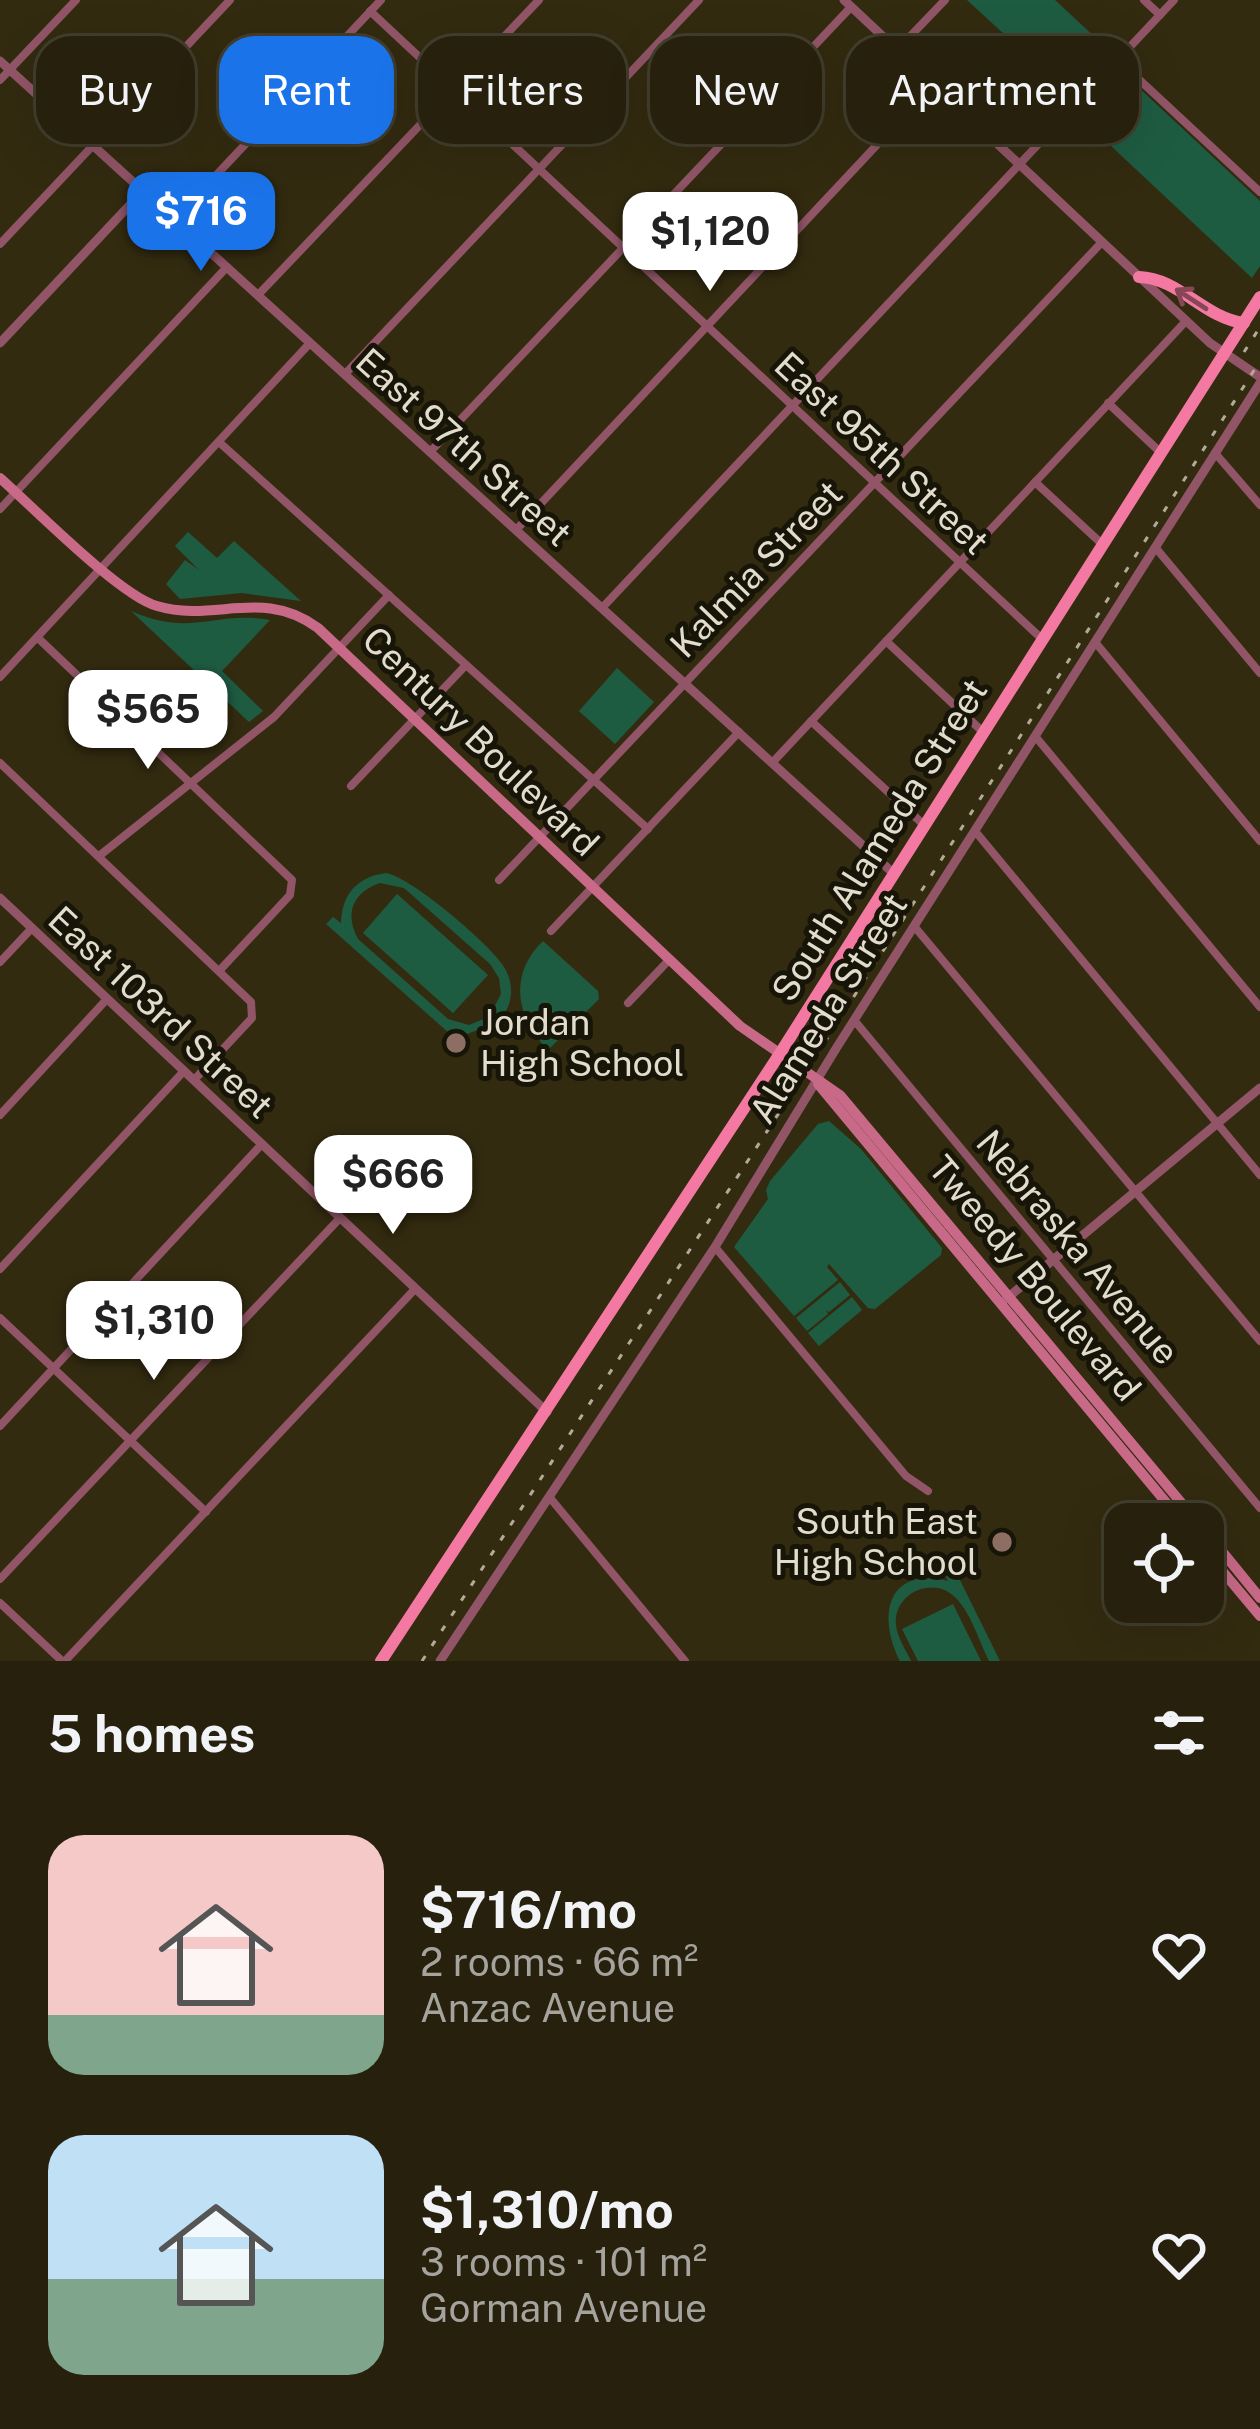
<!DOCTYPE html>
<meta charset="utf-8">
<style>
body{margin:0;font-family:"Public Sans",sans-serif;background:#2e2815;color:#f1f3f6;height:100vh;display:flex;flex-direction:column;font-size:45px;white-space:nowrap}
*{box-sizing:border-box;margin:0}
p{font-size:39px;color:#a4a39d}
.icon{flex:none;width:66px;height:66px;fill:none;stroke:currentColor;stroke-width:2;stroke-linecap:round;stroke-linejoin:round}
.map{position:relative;height:1661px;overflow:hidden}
.panel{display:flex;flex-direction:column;background:#26200c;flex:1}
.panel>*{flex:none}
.hud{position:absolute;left:36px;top:36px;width:1188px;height:108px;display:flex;gap:24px}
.buttons{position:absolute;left:1104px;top:1503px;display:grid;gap:24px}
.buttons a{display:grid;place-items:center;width:120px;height:120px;border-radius:24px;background:#26200c;box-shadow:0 12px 48px #0002,0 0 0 3px #423e2d;font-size:60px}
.price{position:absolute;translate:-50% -102px;padding:0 27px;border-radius:24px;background:#fff;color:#222;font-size:39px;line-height:78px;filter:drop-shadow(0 3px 6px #0008)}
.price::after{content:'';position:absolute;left:50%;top:72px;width:36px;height:27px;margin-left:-18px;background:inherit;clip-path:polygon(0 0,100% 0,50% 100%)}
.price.selected{background:#1a73e8;color:#fff}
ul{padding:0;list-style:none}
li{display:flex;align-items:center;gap:36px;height:300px;padding:0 48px}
li span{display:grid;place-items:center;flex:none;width:336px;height:240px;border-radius:36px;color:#555}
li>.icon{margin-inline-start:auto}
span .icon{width:144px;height:144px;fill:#fffc;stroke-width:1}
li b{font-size:51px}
h2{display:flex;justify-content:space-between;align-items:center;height:144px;padding:0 48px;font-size:51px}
.pill{padding:0 42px;border-radius:36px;background:#26200c;box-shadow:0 12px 48px #0002,0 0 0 3px #423e2d;font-size:42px;line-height:108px}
.pill.selected{background:#1a73e8;color:#fff}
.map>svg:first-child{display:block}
.green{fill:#1e5c42;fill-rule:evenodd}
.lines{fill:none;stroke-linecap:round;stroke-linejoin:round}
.minor{stroke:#915567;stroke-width:8}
.tertiary{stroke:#915567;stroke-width:9}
.secondary{stroke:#c96988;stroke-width:10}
.primary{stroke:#f479a2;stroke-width:12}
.rail{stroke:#b1ab98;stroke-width:3;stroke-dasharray:6 12;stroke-linecap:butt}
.oneway{stroke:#864655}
.education-dot{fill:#8d6e63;stroke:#171408;stroke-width:4.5}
.labels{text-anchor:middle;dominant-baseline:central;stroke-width:10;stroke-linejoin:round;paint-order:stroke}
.street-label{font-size:36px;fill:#e1dccc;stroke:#171408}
.poi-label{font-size:36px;fill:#e1dccc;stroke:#171408;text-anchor:start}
</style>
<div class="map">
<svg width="1260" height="1661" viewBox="0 0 1260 1661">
<rect width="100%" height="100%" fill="#332b10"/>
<g class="green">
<polygon points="967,0 1055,0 1112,53 1072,97"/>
<polygon points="1121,71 1260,201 1260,266 1252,278 1079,116"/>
<polygon points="188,532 217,558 234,541 301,601 242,593 180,599 166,584 185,560 199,570 175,546"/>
<path d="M131 611C191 638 216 610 270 620L222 671 263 711 249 722Z"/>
<polygon points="617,668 654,702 615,744 579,711"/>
<path d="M386 873C411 877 491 945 504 967 511 978 513 992 509 1004 498 1036 473 1024 458 1041L326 924 333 917 341 923C342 894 357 877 386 873ZM380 883 404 888 490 964 499 978 501 994 489 1017 469 1025 448 1019 358 939C344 914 353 892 380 883Z"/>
<polygon points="397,894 488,975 453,1013 363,933"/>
<path d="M543 941 598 991 599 999 548 1050C516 1017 508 975 543 941Z"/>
<polygon points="829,1121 861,1149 942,1248 941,1255 875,1309 868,1308 829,1264 827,1267 838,1280 794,1316 734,1247 768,1199 766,1190 770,1181 818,1124"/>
<polygon points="840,1282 850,1295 829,1312 826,1310 828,1314 807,1331 796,1318"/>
<polygon points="852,1297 862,1310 819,1346 808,1333"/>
<path d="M950 1560 1000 1661H989C979 1641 969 1606 950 1593 927 1578 893 1596 896 1625 897 1637 906 1650 911 1661H900C877 1616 887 1566 948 1581L940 1565Z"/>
<polygon points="953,1604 981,1661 918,1661 902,1629"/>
</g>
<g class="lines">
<g class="minor">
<polyline points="1144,0 1160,15"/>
<polyline points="370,11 1042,639"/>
<polyline points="897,50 945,0"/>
<polyline points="1117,59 1260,192"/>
<polyline points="0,80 76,0"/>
<polyline points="174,220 381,0"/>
<polyline points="0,244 230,0"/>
<polyline points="258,295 539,0"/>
<polyline points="345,374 699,0"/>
<polyline points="1108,403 1160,452"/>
<polyline points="219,442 648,829"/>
<polyline points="430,452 851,7"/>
<polyline points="1215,453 1260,505"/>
<polyline points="1035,482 1102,544"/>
<polyline points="0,509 227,267"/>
<polyline points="516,530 934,84"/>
<polyline points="1155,547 1260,673"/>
<polyline points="602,608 1174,0"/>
<polyline points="37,637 292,880 290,895 220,970"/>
<polyline points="886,641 983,732"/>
<polyline points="1095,642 1260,841"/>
<polyline points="0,677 310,343"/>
<polyline points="811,721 924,825"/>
<polyline points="1035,736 1260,1007"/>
<polyline points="0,763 251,1002 252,1018 194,1080"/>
<polyline points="772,763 1186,321"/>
<polyline points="351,786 466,665"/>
<polyline points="975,831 1260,1175"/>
<polyline points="99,856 274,717 389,595"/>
<polyline points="499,880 1102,242"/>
<polyline points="914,926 1260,1341"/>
<polyline points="551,931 739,732"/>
<polyline points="0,962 32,928"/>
<polyline points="628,1003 669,960"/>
<polyline points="854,1020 1260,1508"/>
<polyline points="0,1115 107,999"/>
<polyline points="715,1247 906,1476 928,1491"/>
<polyline points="0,1269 184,1071"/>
<polyline points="0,1318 206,1512"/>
<polyline points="0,1426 262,1144"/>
<polyline points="551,1499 685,1661"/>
<polyline points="0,1579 340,1218"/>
<polyline points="0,1603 62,1661"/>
<polyline points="65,1661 415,1289"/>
</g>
<g class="tertiary">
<polyline points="844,0 1210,343 1260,377"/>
<polyline points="0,61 892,872"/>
<polyline points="0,343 143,191"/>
<polyline points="0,898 547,1412"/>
<polyline points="1006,1299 1260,1088"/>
<polyline points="440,1661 715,1247 837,1047 1260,383"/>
</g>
<g class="secondary">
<path d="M0 478C33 507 120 596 157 606 215 623 263 587 318 628L740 1026 840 1095 1199 1524"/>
<polyline points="818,1084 1184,1524"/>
<polyline points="1203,1528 1260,1598"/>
<polyline points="1203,1548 1260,1616"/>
</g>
<g class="primary">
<path d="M1139 277C1179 278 1204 318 1244 323"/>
<polyline points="381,1661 779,1055 1260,297"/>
</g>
<g class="rail">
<polyline points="1244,352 1260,327"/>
<polyline points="422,1661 805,1073 1260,361"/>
</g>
</g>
<defs><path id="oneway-shaft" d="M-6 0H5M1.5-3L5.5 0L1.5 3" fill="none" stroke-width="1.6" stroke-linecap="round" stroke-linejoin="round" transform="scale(3)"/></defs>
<use class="oneway" href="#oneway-shaft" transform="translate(1191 299) rotate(-147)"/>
<g class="education-dot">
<circle cx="456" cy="1043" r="12"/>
<circle cx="1002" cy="1542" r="12"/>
</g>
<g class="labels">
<g class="street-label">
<text transform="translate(464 447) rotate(42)">East 97th Street</text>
<text transform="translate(882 453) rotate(43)">East 95th Street</text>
<text transform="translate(756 569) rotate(-46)">Kalmia Street</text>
<text transform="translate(481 741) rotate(44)">Century Boulevard</text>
<text transform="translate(879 840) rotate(-58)">South Alameda Street</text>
<text transform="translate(828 1008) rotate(-58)">Alameda Street</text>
<text transform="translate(161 1012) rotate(43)">East 103rd Street</text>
<text transform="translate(1078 1247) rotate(50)">Nebraska Avenue</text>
<text transform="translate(1035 1278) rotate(50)">Tweedy Boulevard</text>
</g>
<g class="poi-label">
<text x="480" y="1022">Jordan<tspan x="480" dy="41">High School</tspan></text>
<text x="978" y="1521" text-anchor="end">South East<tspan x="978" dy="41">High School</tspan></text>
</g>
</g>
</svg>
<div class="buttons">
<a><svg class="icon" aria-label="locate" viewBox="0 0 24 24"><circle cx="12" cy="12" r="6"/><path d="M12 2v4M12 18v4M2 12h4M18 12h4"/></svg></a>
</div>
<b class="price selected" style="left:201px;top:274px">$716</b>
<b class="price" style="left:710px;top:294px">$1,120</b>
<b class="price" style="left:148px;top:772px">$565</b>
<b class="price" style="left:393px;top:1237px">$666</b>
<b class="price" style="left:154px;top:1383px">$1,310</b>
<div class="hud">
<a class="pill">Buy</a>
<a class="pill selected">Rent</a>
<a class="pill">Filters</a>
<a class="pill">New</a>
<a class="pill">Apartment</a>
</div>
</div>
<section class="panel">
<h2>5 homes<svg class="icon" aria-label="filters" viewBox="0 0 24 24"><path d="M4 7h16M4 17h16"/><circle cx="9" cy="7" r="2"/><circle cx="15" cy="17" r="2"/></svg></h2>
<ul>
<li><span style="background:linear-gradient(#f6c9c9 75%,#7fa58c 0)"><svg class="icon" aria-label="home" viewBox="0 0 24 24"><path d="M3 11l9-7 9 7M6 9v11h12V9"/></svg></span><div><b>$716/mo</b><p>2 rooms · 66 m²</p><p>Anzac Avenue</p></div><svg class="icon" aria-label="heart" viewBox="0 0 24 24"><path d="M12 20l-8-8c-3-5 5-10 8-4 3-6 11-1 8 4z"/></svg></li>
<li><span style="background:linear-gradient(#bfe0f5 60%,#7fa58c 0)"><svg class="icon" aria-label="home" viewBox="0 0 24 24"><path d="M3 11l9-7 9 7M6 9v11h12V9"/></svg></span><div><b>$1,310/mo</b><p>3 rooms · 101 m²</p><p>Gorman Avenue</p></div><svg class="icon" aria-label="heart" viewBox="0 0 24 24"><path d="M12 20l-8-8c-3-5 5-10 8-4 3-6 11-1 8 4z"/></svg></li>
</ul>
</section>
